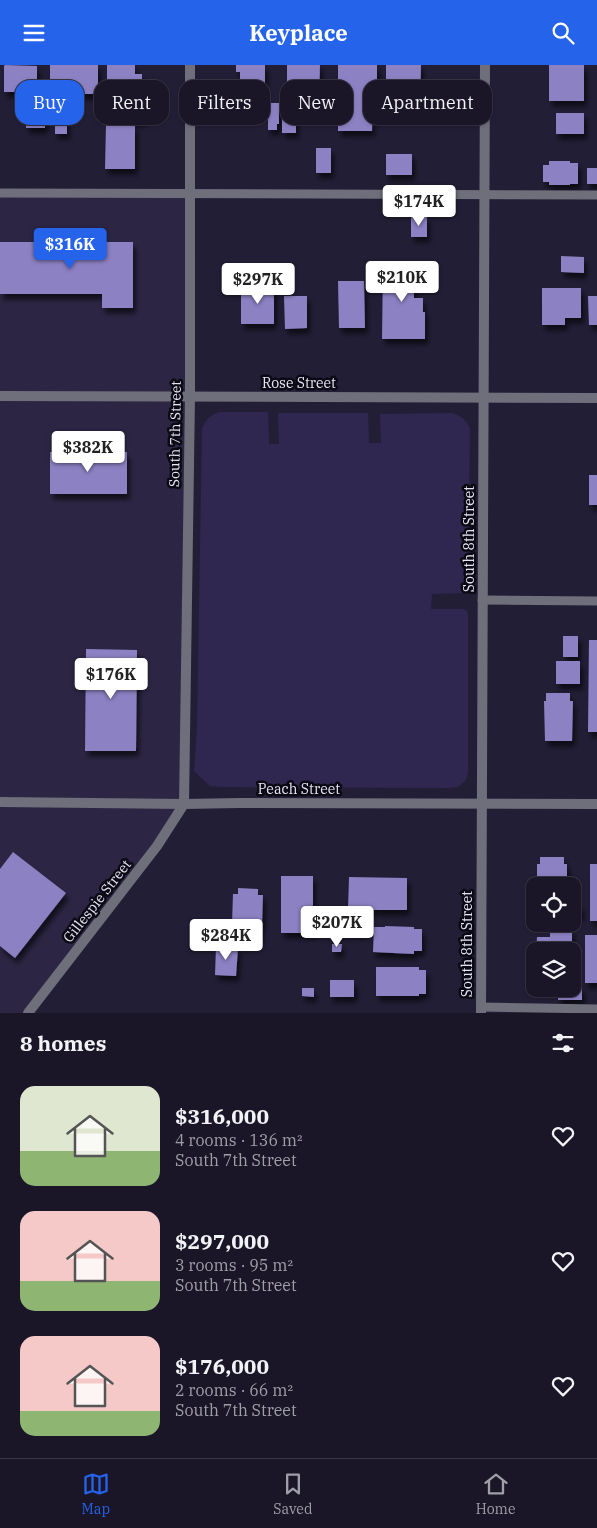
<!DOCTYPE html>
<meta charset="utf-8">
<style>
body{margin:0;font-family:"IBM Plex Serif",serif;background:#272334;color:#f1f3f6;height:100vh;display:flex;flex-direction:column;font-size:19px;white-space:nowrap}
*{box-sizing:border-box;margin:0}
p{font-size:16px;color:#9f9fa8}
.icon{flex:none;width:28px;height:28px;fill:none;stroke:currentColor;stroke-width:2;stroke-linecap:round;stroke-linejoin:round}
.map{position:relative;height:948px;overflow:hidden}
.drawer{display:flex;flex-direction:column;background:#1a1628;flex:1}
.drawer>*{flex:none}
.hud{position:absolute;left:15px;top:15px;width:568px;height:45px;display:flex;gap:10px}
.tools{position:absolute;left:526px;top:812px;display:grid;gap:10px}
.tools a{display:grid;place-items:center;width:55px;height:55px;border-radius:10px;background:#1a1628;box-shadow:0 1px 4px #0004,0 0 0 1px #383545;font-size:25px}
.price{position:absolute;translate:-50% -42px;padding:0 11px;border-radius:5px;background:#fff;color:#222;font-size:16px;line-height:32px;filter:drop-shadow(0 1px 2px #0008)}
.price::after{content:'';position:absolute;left:50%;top:30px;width:15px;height:11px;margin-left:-8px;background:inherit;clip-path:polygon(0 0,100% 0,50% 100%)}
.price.current{background:#2563eb;color:#fff}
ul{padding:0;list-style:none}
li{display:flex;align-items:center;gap:15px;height:125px;padding:0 20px}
li span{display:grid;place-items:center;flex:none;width:140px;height:100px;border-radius:15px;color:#555}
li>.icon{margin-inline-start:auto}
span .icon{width:60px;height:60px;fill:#fffc;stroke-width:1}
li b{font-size:21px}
h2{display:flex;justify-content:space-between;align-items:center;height:60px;padding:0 20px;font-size:21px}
.tag{padding:0 18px;border-radius:15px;background:#1a1628;box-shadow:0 1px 4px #0004,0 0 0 1px #383545;font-size:18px;line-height:45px}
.tag.current{background:#2563eb;color:#fff}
header{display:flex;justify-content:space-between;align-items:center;height:65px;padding:0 20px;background:#2563eb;color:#fff;font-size:22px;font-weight:800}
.dock{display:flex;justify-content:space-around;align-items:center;height:70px;border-top:1px solid #383545;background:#1a1628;font-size:14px;color:#9f9fa8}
.dock a{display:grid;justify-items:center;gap:2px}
.dock .current{color:#2563eb}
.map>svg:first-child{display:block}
.built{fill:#2c2644}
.green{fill:#302750}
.building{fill:#8c81c3;filter:url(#shadow)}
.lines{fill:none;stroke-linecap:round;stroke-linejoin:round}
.service{stroke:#6f6e7b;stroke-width:9}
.minor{stroke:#6f6e7b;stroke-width:10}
.labels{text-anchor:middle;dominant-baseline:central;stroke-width:5;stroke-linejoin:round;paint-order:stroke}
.street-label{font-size:14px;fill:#e6e4f4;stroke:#0b0a14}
</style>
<header><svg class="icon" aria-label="menu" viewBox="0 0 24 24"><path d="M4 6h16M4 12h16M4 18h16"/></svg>Keyplace<svg class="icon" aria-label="search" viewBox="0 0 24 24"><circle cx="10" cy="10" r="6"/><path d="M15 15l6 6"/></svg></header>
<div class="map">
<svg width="597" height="948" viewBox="0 0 597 948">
<defs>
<filter id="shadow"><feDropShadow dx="3" dy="5.5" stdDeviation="2.5" flood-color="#0009"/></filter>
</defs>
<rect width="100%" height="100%" fill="#221e36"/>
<polygon class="built" points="0,128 190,129 184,739 28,948 0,948"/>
<path class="green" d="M220 347H268L269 379H279L278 348H368L369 378H381L380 349 452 348C461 351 465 354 470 363L468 524 464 528 432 529 431 544H464L467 546 468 551V708L466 715 458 722 447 723 221 722 210 721 194 706 197 665 202 364C206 355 209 350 220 347Z"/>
<g class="building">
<polygon points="5,0 37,1 37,18 26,18 26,27 4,27 4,1"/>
<polygon points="50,0 98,0 98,29 73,29 73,37 62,37 62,29 50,29"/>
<polygon points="107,0 135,0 135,9 142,9 142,56 107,56"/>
<polygon points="236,0 265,0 265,18 240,17 240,7 236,7"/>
<polygon points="287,0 320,0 319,38 287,38"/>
<polygon points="338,0 377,0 377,30 373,30 372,66 338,66"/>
<polygon points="386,0 421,0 420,44 386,43"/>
<rect x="549" y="0" width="35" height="36"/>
<polygon points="27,37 45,37 45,63 26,63"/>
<polygon points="268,38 279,38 279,59 277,59 277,65 268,65"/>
<rect x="556" y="48" width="28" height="21"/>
<rect x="282" y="49" width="14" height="19"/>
<rect x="55" y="55" width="12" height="14"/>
<polygon points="106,60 135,61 135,104 105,104"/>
<rect x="316" y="83" width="15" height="25"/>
<rect x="386" y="89" width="26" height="21"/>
<polygon points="549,96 570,96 570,98 578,98 578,119 570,119 570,120 549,120 549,117 543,117 543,100 549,100"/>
<rect x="587" y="103" width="10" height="16"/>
<rect x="411" y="151" width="16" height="21"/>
<polygon points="0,177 133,177 133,243 102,243 102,229 0,229"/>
<polygon points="561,191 584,192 584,208 561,207"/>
<polygon points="383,199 422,200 422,221 414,221 414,233 423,233 423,247 425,247 425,274 382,274"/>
<polygon points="338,216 364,216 365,263 339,263"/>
<rect x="241" y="220" width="33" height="39"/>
<polygon points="542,223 581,223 581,253 565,253 565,260 542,260"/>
<polygon points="284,231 307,231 307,263 285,264"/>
<polygon points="588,231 597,231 597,260 589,260"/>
<rect x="50" y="387" width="77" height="42"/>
<rect x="589" y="410" width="8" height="30"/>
<rect x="563" y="571" width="15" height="21"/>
<polygon points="589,575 597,575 597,667 588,667"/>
<polygon points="86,584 137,585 136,686 85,686"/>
<rect x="556" y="596" width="24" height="23"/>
<polygon points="546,628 570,628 570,636 573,636 572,676 545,676 544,636 546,636"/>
<polygon points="13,787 66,828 15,893 0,881 0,804"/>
<polygon points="540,792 564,792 564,799 567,799 567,821 537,821 537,799 540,799"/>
<rect x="590" y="799" width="7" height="57"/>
<rect x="281" y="811" width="32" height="57"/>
<polygon points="349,812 407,813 407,845 348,845"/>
<polygon points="238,823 258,824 258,830 263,830 262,860 260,860 260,872 234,871 234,860 232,859 233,829 238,829"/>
<rect x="572" y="840" width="9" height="10"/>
<polygon points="338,849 362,849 361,867 338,866"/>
<polygon points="385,861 414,862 414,864 422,864 422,886 414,886 414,889 373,887 374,862 385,862"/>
<polygon points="550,865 572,865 572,878 568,878 568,886 536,886 537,872 550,872"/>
<rect x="585" y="870" width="12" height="48"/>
<polygon points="332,879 342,879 341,887 332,887"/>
<polygon points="216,882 238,883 236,911 215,910"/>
<polygon points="376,902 419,902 419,905 426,905 426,929 419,929 419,931 376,931"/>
<rect x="330" y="915" width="24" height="17"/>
<polygon points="572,922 582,922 582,935 558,935 558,924 572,924"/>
<polygon points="302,923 314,923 314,932 302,931"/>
</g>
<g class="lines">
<g class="service">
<polyline points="0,128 597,130"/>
<polyline points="482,535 597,536"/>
<polyline points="481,942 597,944"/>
</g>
<g class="minor">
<polyline points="0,331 597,333"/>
<polyline points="0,737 184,739 239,738 597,739"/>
<polyline points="184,739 190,332 190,0"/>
<polyline points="28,948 157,781 184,739"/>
<polyline points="481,948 485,0"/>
</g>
</g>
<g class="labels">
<g class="street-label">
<text x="299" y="318">Rose Street</text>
<text transform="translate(175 369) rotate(-89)">South 7th Street</text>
<text transform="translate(469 474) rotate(-90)">South 8th Street</text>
<text x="299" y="724">Peach Street</text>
<text transform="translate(97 836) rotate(-52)">Gillespie Street</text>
<text transform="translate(467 879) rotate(-90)">South 8th Street</text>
</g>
</g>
</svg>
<div class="tools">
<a><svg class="icon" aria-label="locate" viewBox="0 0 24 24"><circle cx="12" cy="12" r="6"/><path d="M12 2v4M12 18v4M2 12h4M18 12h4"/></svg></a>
<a><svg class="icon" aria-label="layers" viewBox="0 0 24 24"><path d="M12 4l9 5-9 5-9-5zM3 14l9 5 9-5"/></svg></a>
</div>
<b class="price" style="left:419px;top:162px">$174K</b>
<b class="price current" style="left:70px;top:205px">$316K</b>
<b class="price" style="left:402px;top:238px">$210K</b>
<b class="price" style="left:258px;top:240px">$297K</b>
<b class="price" style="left:88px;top:408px">$382K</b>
<b class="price" style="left:111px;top:635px">$176K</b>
<b class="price" style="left:337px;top:883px">$207K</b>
<b class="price" style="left:226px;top:896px">$284K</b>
<div class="hud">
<a class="tag current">Buy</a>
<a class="tag">Rent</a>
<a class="tag">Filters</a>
<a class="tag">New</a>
<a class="tag">Apartment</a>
</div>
</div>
<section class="drawer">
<h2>8 homes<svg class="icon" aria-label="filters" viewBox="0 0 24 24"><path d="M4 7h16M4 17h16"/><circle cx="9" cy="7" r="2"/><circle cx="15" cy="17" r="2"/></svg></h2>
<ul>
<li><span style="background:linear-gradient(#dfe7d0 65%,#8fb573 0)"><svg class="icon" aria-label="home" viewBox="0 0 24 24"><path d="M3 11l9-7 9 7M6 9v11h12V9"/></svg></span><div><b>$316,000</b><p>4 rooms · 136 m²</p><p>South 7th Street</p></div><svg class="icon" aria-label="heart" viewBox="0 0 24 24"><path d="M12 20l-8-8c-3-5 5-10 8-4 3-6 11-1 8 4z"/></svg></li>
<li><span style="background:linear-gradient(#f6c9c9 70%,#8fb573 0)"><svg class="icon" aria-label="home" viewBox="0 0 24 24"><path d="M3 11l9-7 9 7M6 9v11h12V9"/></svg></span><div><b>$297,000</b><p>3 rooms · 95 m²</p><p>South 7th Street</p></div><svg class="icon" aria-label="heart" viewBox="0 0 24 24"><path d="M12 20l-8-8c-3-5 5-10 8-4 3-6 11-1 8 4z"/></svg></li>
<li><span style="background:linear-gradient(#f6c9c9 75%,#8fb573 0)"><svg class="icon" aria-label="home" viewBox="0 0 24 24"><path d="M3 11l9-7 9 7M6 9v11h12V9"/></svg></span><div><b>$176,000</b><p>2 rooms · 66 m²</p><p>South 7th Street</p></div><svg class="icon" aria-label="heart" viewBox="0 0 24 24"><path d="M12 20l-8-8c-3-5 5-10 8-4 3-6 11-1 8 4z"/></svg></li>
</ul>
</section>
<nav class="dock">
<a class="current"><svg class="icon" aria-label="map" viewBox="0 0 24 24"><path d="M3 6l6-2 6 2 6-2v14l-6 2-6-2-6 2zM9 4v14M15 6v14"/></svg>Map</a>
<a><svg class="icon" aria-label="saved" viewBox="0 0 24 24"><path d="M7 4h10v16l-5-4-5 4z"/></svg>Saved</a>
<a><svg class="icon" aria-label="home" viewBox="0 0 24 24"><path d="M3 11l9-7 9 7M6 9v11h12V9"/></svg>Home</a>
</nav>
